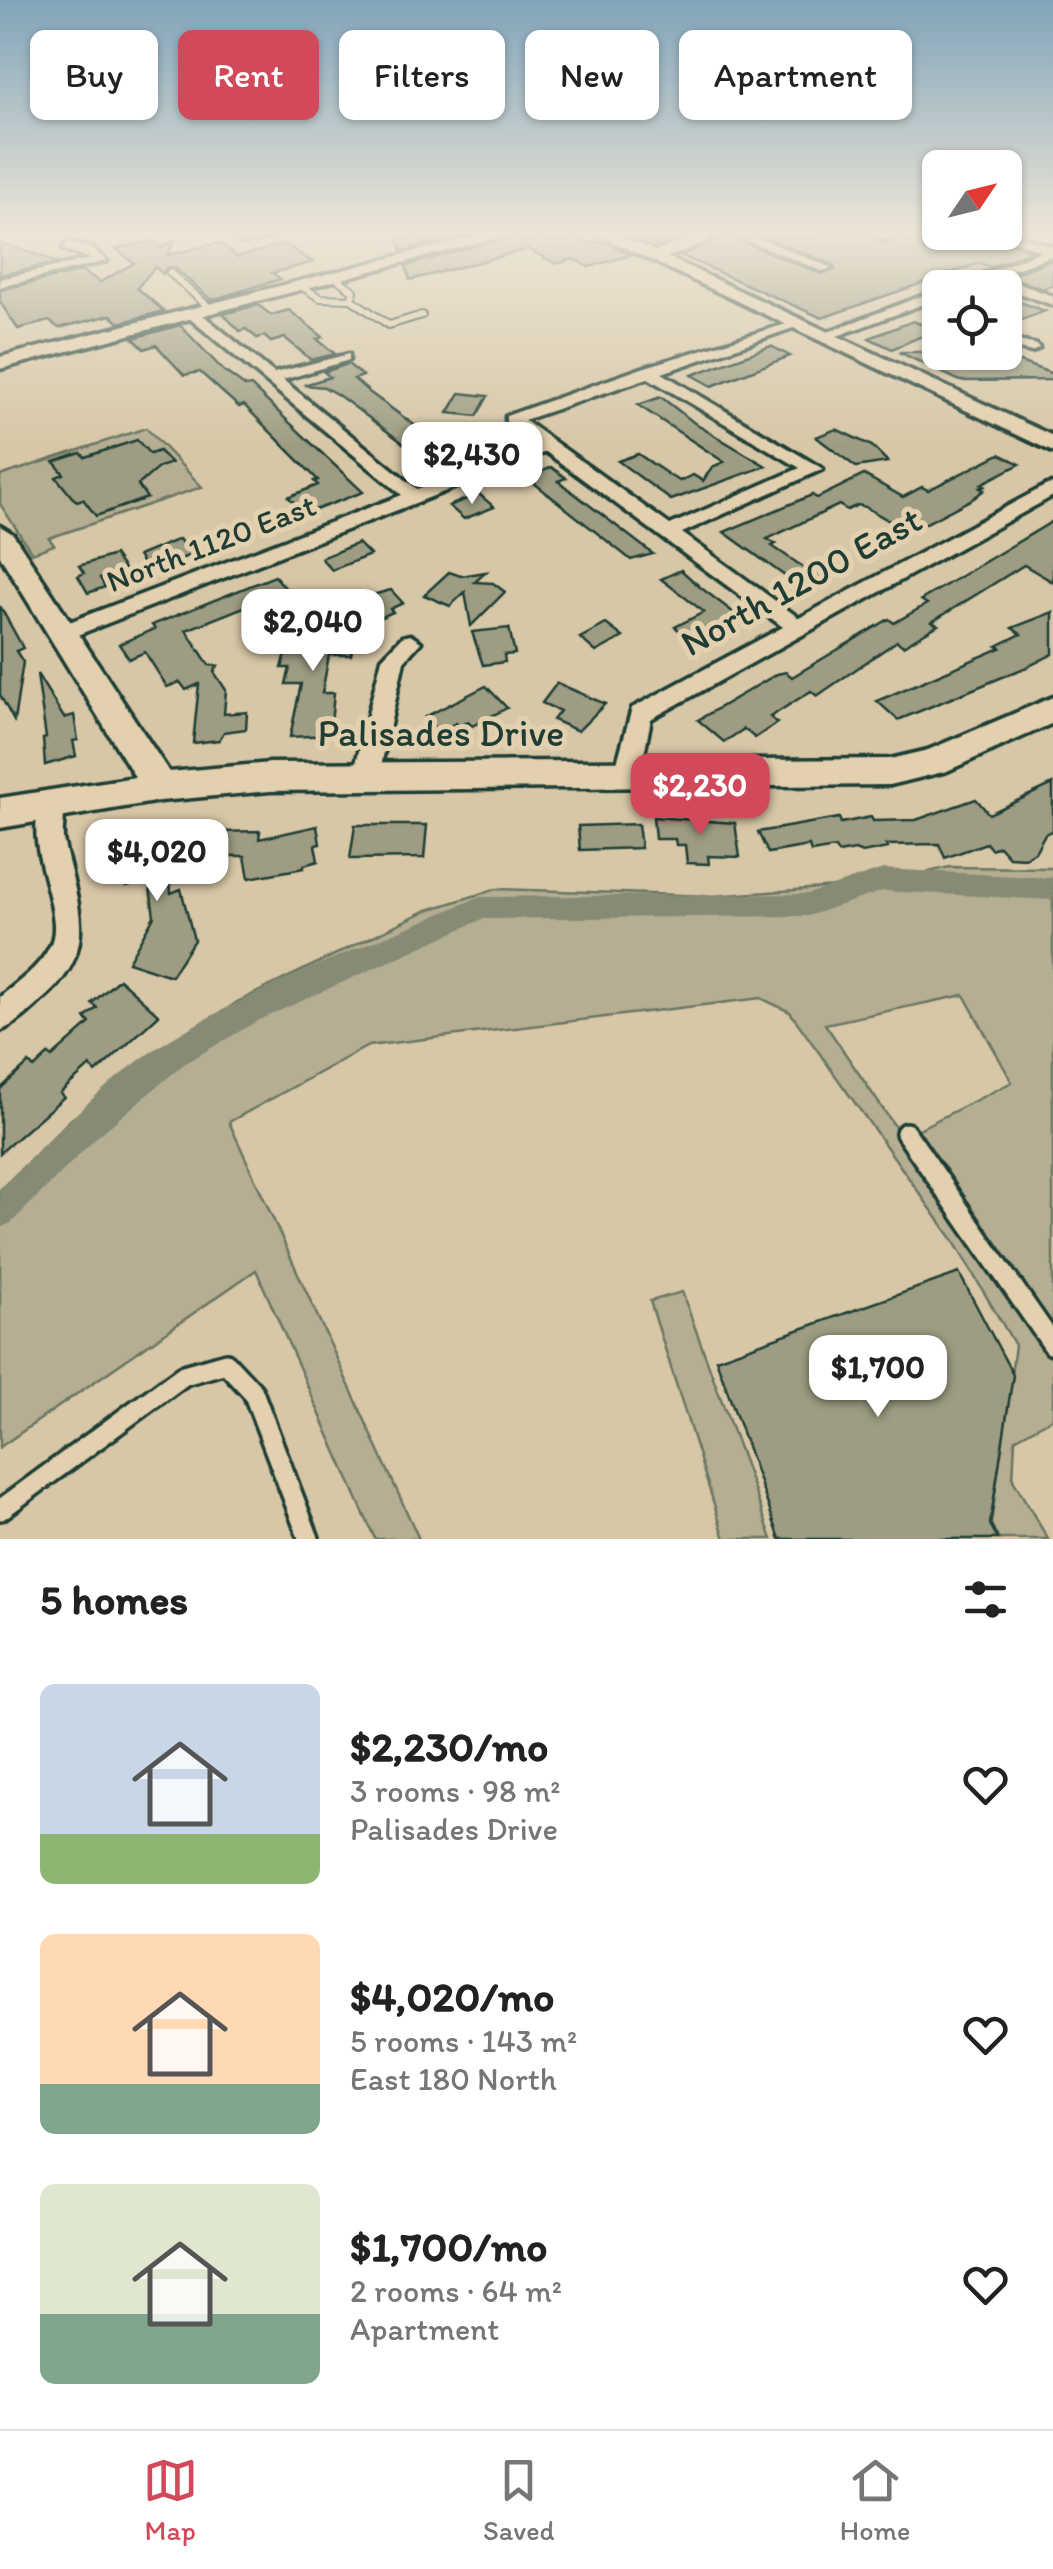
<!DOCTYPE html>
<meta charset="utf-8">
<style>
body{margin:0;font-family:Itim,sans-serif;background:#f6f6f6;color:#222;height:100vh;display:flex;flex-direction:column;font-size:38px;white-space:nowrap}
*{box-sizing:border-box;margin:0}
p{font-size:32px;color:#767676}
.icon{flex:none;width:55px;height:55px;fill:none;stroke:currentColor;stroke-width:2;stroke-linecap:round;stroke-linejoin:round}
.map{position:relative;height:1539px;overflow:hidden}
.details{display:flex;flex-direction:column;background:#fff;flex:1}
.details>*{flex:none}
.top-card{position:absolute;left:30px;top:30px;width:995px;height:90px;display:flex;gap:20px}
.needle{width:65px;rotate:55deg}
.fabs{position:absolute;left:922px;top:150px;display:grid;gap:20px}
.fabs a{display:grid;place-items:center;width:100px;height:100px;border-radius:15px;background:#fff;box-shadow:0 2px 8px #0004;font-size:50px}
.price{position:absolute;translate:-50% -85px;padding:0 22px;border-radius:20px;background:#fff;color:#222;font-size:32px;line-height:65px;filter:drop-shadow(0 2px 5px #0008)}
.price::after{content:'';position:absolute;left:50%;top:60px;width:30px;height:22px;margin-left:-15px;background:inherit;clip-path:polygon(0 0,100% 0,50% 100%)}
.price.active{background:#d1495b;color:#fff}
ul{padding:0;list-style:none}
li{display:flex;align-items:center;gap:30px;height:250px;padding:0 40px}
li span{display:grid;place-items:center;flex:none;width:280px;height:200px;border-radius:15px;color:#555}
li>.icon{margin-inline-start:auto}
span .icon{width:120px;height:120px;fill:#fffc;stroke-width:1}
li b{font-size:42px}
h2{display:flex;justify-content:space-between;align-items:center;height:120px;padding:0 40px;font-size:42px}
.chip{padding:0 35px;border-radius:15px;background:#fff;box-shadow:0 2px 8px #0004;font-size:35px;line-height:90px}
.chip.active{background:#d1495b;color:#fff}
.tab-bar{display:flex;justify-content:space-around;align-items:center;height:140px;border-top:2px solid #e0e0e0;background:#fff;font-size:28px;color:#767676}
.tab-bar a{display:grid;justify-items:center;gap:5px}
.tab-bar .active{color:#d1495b}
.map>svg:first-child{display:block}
.green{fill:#b5ae92;stroke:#6a7663;stroke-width:2.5}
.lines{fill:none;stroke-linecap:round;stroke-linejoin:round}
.canal{fill:#868b74;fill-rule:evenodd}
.building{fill:#9e9d83;stroke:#1f3d34;stroke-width:2.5}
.lane-far1-casing{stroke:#1f3d34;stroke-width:10}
.lane-casing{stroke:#1f3d34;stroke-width:26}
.street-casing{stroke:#1f3d34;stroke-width:7}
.secondary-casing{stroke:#1f3d34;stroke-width:7}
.lane-far1{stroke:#e3d0ae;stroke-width:6}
.lane{stroke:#e3d0ae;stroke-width:19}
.street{fill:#e3d0ae;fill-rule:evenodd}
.secondary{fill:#e3d0ae;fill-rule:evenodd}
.labels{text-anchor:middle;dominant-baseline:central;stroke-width:10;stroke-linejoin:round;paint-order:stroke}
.far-street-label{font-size:32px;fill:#1f3d34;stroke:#e3d0ae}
.street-label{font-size:38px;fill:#1f3d34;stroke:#e3d0ae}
</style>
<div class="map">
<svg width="1053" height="1539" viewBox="0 0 1053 1539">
<rect width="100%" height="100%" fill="#d7c7a7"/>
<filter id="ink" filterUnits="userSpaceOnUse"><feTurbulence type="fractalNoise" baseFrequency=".01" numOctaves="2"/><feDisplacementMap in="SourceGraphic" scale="20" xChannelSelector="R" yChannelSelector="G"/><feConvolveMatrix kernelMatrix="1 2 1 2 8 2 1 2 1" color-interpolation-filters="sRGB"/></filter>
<g filter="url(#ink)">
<g class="green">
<polygon points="146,428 202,487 49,538 54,545 32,553 0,504 0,476"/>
<polygon points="950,867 1053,868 1053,1328 915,1131 1012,1082 964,995 825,1024 1053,1358 1053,1418 1015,1439 1013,1480 1048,1539 998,1539 991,1524 1015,1345 953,1240 790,1012 761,998 368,1046 229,1122 419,1539 375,1539 256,1270 0,1447 0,1190 70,1120 237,1002 425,911 496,889 712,896 877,884"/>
<polygon points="682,1292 772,1539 725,1539 650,1301"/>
</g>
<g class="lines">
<path class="canal" d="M883 869 1053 878V900L883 891 808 916 483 919 259 1020 184 1064 98 1136 11 1223 0 1228V1189C52 1138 104 1081 166 1042 261 983 370 945 472 900L481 897 808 894Z"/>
</g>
<g class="building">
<polygon points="431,231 442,233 481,231 402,251 398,239"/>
<polygon points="527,231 537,231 537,236 567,232 592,244 603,241 631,255 589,267 573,259 556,264 528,249 410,280 406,266"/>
<polygon points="623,231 697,231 658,246"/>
<polygon points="751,231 880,231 874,237 885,244 911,231 988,232 1031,251 991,267 980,263 822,318 682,256 724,234 821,274 835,270 833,265"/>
<polygon points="175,240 168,255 219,243 237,257 285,244 313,262 272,273 281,279 211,300 174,267 166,268 163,274 155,267 137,288 164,311 119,323 111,315 59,328 49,321 18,329 0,302 0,290 82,271 100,282 134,263 116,249 152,241 161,248"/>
<polygon points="0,243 43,257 57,263 0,275"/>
<polygon points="1053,259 1053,285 1043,289 1008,276"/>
<polygon points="1005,292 1020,297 1014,300 1045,311 1005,326"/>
<polygon points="258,305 271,315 289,310 323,337 317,339 335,354 311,360 285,338 271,342 264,336 257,338 246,329 240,331 223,314"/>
<polygon points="913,321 936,330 892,349 869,338"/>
<polygon points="180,325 224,371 246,387 251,386 363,492 307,513 288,497 318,485 314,481 318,480 244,405 239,407 200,372 184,375 156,345 144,349 133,338"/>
<polygon points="771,346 790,356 712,386 692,375"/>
<polygon points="899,352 992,352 1053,374 1053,380 960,381"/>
<polygon points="348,364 363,376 354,379 369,392 443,446 492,429 497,443 425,472 410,460 418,454 338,395 324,387 304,385 330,377 324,372"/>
<polygon points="460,393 488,396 477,416 448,413"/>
<polygon points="661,397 697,425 766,466 671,500 618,461 638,454 672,477 680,481 693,475 703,481 712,467 724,462 638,405"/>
<polygon points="836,429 872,446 888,462 856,467 816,437"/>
<polygon points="137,440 150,454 159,451 171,463 159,467 138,485 147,498 96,516 83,499 77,501 72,497 56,477 64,474 54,462 81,453 85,457"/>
<polygon points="1000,454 1020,464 981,484 985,486 980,488 984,490 974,498 909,532 865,507 858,505 847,510 839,505 767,539 776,544 772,546 825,582 807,592 724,532 812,495 817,498 864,475 903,497 922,487 928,490"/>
<polygon points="551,467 566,478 558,481 653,554 631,560 529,479"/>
<polygon points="479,494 494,507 464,519 449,506"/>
<polygon points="1053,521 1053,582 1024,565 932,622 938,625 903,646 897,641 817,696 811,691 770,717 777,723 755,738 744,729 724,742 698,720 777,674 786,672 792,677 889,619 894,623 927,604 921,600"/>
<polygon points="179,539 191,555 148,571 138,556"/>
<polygon points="358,543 370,555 332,570 321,558"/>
<polygon points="114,555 124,569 100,578 105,587 88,593 78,576 84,573 79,566"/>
<polygon points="681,570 700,587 742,619 695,643 675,627 704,612 661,579"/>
<polygon points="449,572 461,576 486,572 475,582 493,583 505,592 471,626 465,592 450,606 424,595"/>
<polygon points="275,576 293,597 275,604 269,597 186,630 209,665 218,666 214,672 226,690 224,714 247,712 246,729 224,732 219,740 193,743 199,684 186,690 180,682 167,687 145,652 129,659 119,644 155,629 152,625"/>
<polygon points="391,590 403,603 390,609 393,612 353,629 339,612 352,607 347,602"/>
<polygon points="0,606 23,648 16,651 23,662 14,721 0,695"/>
<polygon points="1053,612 1053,654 1027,667 898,720 877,701 1001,648 997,646 1021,634 1012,628"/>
<polygon points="295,619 355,635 351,655 329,655 322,693 334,693 330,735 290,737 301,684 286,684 290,668 282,668"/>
<polygon points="606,624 623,637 596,652 580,638"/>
<polygon points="509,628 515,654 504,655 505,662 483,665 472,632"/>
<polygon points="37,674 64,718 74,715 78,740 73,741 76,756 45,765 43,739 46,738"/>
<polygon points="557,683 605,704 578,731 553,720 560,711 542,703"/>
<polygon points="486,686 507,708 472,726 468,722 459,726 456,723 438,732 425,717"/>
<polygon points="1053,784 1053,830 1045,834 1035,852 1025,858 1009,857 999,846 991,849 986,843 945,858 939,844 886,845 888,848 862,853 855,850 838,853 835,848 811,852 809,846 768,853 758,832 839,818 841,823 871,817 873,821 916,820 976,799 989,814"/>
<polygon points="653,817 735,823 740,857 708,856 709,864 687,863 685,845 676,845 675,839 655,839"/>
<polygon points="638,824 641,848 580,850 578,826"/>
<polygon points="355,825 427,825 424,858 350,859"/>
<polygon points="317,826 320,844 315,845 318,861 304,865 304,868 249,878 245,856 215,856 221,832 260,831 259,839"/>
<polygon points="167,831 171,893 181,889 194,940 171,976 128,962 154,916 149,881 126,886 126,866 112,869 112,852 122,849 122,842"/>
<polygon points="119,979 159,1015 96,1073 90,1066 60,1093 64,1097 0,1153 0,1089 29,1063 34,1068 49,1054 52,1057 90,1023 85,1018 97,1008 92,1003"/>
<polygon points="959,1273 1013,1375 990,1524 998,1539 780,1539 716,1359"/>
</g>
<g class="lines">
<defs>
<g id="lane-far1">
<polyline points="170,273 211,309"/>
<polyline points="335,277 354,291 351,299 389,325 422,315"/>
<polyline points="301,286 320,298 351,299"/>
</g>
<g id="lane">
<polyline points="906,1133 1053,1345"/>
<polyline points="0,1510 184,1375 226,1363 253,1392 309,1539"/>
</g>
<g id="street">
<polygon points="220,231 245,235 288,232 244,243"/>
<path d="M707 231H722C706 243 662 265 644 256Z"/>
<polygon points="725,231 741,231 832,268 822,271"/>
<polygon points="889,231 907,231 884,240 878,236"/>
<polygon points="1005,231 1053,247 1053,255 997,276 1053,296 1053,305 985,281 967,288 948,288 1041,251 991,232"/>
<polygon points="67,242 92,248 107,261 0,287 0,279 91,259 63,249"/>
<polygon points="940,289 940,298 829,339 817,336"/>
<path d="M188 311H198L274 373 349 354V360L283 380 417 489 535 444 506 422V416L642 368 799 320V326L662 373 823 469 682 533 799 618 1047 485 1053 484V496L651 719 640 774 636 781H618L614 774 632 708 783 627 546 452 72 637H56L53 632 56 627 402 495 188 317ZM648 378 800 468 670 525 524 420Z"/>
<polygon points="1005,338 1037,345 1039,348 1032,352 1005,346"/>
<polygon points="410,635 421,642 404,661 379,775 375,782 357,782 353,775 382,658 402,637"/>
<path d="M52 796 61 799C68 812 60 829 64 844 78 906 100 951 43 999 30 1011 17 1024 0 1031V997C18 982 40 967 50 946 68 911 19 845 43 799Z"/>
</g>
<g id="secondary">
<polygon points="496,231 523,231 0,369 0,357"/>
<polygon points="590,231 611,231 1053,436 1053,452"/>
<polygon points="0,526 13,534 169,772 270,763 890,759 928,750 1053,697 1053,723 947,771 890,785 270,791 160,801 0,828 0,798 135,777 0,556"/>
</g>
</defs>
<use href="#lane-far1" class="lane-far1-casing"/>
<use href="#lane" class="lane-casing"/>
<use href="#street" class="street-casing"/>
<use href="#secondary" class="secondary-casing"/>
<use href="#lane-far1" class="lane-far1"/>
<use href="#lane" class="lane"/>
<use href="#street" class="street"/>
<use href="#secondary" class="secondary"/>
</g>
</g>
<linearGradient id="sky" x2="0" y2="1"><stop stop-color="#81a4ba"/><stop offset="0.52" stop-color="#ede6d7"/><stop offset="1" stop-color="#ede6d7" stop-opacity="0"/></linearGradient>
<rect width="1053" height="446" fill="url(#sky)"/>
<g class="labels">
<g class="far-street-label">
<text transform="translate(211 543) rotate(-21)">North 1120 East</text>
</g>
<g class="street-label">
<text transform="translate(801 581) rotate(-29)">North 1200 East</text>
<text x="441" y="733">Palisades Drive</text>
</g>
</g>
</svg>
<div class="fabs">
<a><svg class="needle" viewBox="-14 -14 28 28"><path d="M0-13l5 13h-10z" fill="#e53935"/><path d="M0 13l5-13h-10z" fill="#767676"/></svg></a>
<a><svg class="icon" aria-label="locate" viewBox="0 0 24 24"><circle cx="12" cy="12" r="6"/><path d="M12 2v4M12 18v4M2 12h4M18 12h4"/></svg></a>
</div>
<b class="price" style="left:472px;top:507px">$2,430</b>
<b class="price" style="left:313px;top:674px">$2,040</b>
<b class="price active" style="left:700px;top:838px">$2,230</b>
<b class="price" style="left:157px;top:904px">$4,020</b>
<b class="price" style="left:878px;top:1420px">$1,700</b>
<div class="top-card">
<a class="chip">Buy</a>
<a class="chip active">Rent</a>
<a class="chip">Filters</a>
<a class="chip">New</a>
<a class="chip">Apartment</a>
</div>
</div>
<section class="details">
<h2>5 homes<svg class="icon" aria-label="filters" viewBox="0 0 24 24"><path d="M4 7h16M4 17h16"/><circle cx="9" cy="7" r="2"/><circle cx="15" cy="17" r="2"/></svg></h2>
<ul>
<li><span style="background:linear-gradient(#c9d6e8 75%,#8fb573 0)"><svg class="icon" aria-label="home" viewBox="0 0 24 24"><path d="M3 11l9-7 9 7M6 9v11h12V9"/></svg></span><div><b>$2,230/mo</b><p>3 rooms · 98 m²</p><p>Palisades Drive</p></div><svg class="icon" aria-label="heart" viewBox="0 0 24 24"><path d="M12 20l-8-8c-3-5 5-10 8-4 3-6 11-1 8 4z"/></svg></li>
<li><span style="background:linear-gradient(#ffd9b3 75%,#7fa58c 0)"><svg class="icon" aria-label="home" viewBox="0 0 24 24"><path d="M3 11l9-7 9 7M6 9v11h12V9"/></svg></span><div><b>$4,020/mo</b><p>5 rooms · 143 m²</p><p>East 180 North</p></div><svg class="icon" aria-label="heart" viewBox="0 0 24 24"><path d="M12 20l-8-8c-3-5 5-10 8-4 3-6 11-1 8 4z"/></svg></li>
<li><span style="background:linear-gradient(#dfe7d0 65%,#7fa58c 0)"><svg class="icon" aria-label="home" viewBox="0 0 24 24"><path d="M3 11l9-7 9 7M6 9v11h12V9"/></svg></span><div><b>$1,700/mo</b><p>2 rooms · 64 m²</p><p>Apartment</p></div><svg class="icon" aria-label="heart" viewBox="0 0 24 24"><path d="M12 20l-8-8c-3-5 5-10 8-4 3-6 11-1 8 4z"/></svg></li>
</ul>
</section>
<nav class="tab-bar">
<a class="active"><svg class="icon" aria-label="map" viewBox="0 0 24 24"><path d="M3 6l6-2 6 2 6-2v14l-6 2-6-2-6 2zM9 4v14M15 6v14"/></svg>Map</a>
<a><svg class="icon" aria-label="saved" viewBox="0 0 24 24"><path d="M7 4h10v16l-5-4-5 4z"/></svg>Saved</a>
<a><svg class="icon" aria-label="home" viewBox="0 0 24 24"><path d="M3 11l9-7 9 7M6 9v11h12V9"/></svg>Home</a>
</nav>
